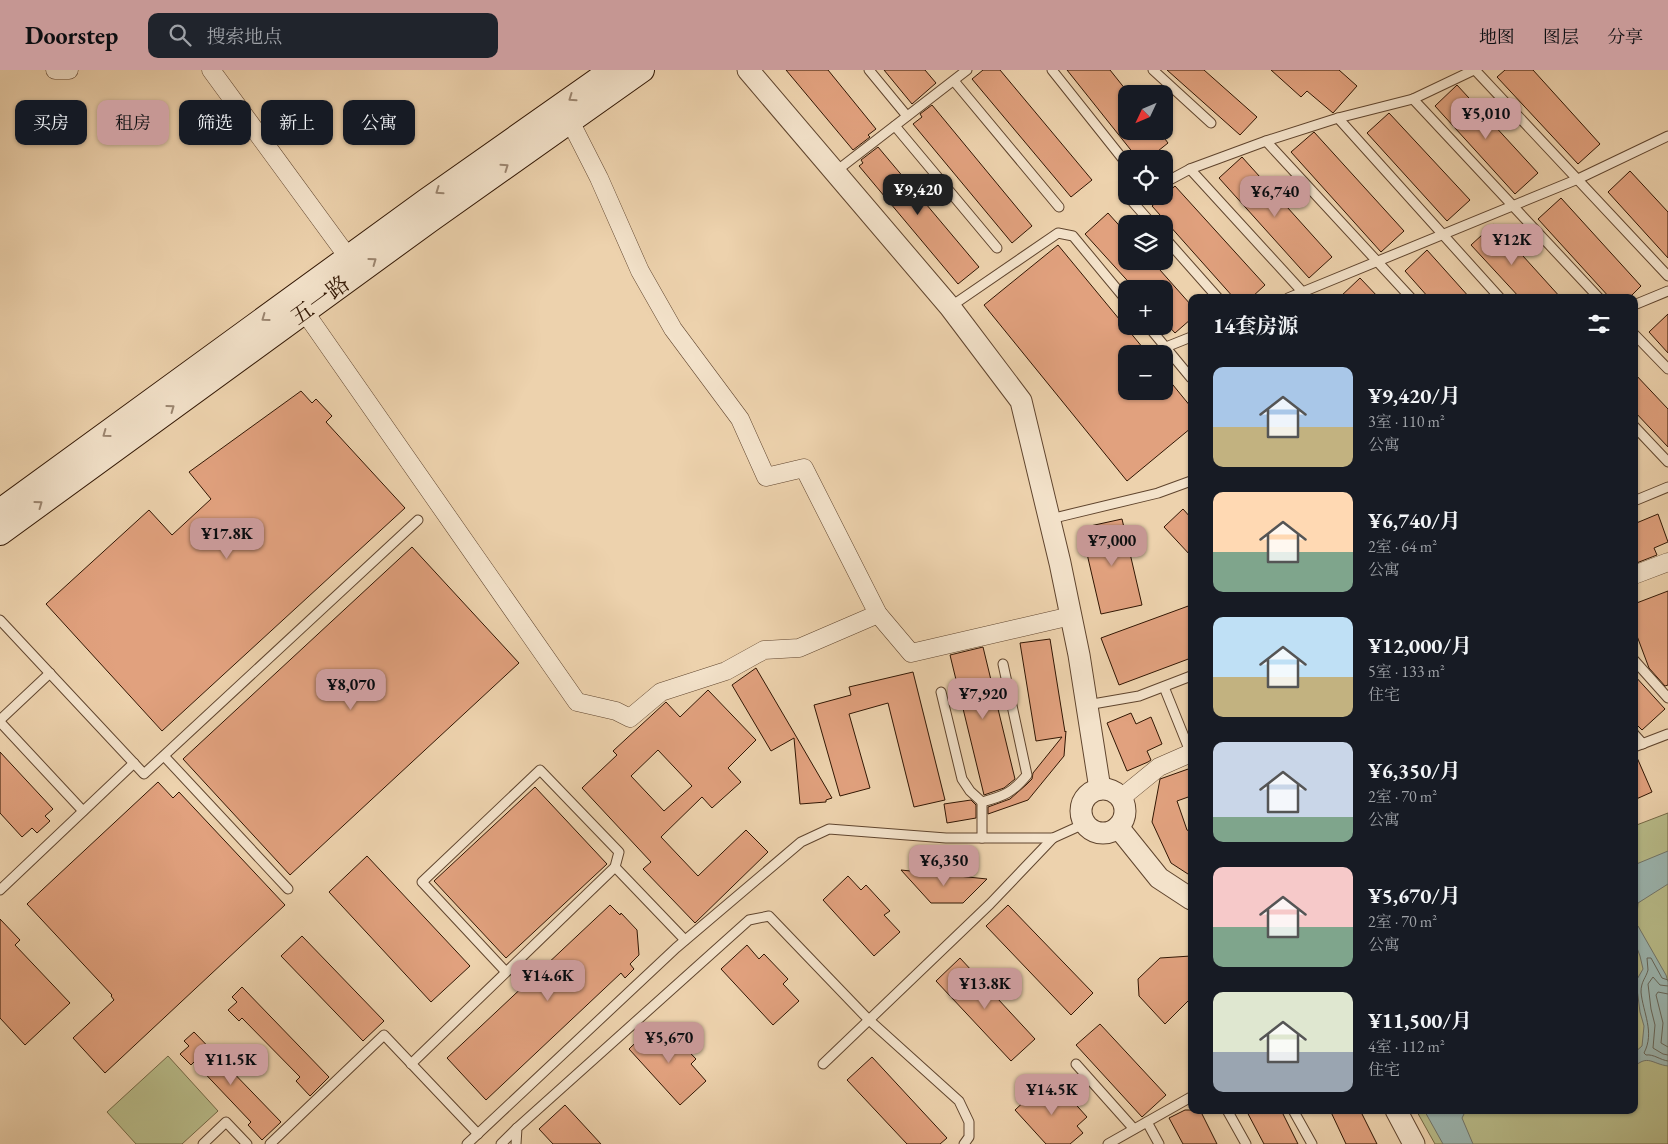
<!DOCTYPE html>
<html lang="zh">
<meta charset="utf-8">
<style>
body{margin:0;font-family:"EB Garamond","Noto Serif SC",serif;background:#20242c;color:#f1f3f6;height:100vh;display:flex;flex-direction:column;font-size:19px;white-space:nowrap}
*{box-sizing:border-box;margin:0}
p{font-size:16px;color:#9ea1a6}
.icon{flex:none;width:28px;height:28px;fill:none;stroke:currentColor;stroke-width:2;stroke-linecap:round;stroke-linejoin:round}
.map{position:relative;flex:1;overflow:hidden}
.details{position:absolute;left:1188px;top:224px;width:450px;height:820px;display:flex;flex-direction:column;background:#171b24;border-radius:10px;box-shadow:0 1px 4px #0004}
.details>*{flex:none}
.hud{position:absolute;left:15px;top:30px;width:475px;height:45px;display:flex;gap:10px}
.needle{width:32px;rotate:226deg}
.buttons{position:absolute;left:1118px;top:15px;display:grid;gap:10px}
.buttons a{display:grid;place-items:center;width:55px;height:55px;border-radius:10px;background:#171b24;box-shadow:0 1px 4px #0004;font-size:25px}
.price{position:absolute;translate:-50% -42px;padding:0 11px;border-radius:10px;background:#c59692;color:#111;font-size:16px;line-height:32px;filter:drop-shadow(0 1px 2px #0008)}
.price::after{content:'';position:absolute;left:50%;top:30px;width:15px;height:11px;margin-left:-8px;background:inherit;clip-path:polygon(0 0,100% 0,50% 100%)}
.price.current{background:#222;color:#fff}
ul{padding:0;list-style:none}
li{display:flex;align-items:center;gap:15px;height:125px;padding:0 25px}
li span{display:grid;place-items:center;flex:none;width:140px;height:100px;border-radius:10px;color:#555}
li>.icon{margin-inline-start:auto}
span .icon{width:60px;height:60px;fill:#fffc;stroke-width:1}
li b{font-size:21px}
h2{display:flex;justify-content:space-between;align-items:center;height:60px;padding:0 25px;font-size:21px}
.chip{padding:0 18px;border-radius:10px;background:#171b24;box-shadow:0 1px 4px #0004;font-size:18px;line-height:45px}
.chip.current{background:#c59692;color:#111}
header{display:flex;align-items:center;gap:30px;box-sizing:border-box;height:70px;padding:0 25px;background:#c59692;color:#111}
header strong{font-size:24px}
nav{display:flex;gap:28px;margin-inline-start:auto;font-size:18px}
.search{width:350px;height:45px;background:#20242c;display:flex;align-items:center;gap:12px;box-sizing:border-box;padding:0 18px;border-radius:10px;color:#9ea1a6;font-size:19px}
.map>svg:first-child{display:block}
.green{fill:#b8bc8a;stroke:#746946}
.water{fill:#9bb6b1;stroke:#71766b}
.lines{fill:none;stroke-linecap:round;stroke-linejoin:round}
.shore{stroke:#66665a;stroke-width:1}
.building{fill:#e1a17e;stroke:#311603;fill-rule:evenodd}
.service-casing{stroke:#60452e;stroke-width:11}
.minor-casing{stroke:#60452e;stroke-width:19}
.tertiary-casing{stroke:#60452e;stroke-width:23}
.secondary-casing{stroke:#311603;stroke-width:26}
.service{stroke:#f3e2ca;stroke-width:9}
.minor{stroke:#f3e2ca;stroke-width:18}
.tertiary{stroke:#f3e2ca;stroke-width:21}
.secondary{stroke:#f3e2ca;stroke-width:24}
.oneway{stroke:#9c8670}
.labels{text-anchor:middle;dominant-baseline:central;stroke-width:4;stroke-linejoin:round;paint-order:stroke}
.street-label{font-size:22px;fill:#311603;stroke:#f3e2ca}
</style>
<header>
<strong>Doorstep</strong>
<div class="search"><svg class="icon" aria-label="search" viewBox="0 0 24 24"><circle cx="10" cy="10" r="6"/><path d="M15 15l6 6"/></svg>搜索地点</div>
<nav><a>地图</a><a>图层</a><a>分享</a></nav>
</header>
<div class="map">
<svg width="1668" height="1074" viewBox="0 0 1668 1074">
<rect width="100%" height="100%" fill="#edd2ad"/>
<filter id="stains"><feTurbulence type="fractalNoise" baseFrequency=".004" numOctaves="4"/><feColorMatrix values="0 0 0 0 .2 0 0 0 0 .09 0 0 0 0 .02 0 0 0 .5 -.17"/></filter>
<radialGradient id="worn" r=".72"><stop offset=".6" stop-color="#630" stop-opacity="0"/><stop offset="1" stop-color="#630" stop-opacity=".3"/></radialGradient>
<g class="green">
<polygon points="1668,743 1668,1074 1435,1074 1416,1040 1634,1040 1634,756"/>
<polygon points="168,986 218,1041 182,1074 136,1074 107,1042"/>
</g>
<g class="water">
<polygon points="1668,781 1668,814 1638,833 1637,845 1634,847 1634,795"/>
<path d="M1638 856 1666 905 1668 912V996C1652 994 1648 984 1634 997V983L1642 976 1644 956 1640 942 1636 911 1643 899 1640 886 1634 870V859Z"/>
<polygon points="1424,1040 1466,1040 1462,1048 1473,1074 1443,1074"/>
</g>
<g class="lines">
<g class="shore">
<path d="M1668 910 1662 908 1651 888H1647C1647 892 1648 896 1648 900 1646 908 1641 911 1641 922 1643 943 1655 962 1644 983L1646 985C1654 984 1660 990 1668 991"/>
<polyline points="1668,916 1660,915 1653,907 1648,914 1651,939 1655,955 1653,978 1663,984 1668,985"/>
<polyline points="1668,924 1658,922 1656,925 1663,953 1661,973 1668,977"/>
</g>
</g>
<g class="building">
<polygon points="786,0 828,0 876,59 868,65 870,67 853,80"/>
<polygon points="884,0 925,0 936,13 912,34"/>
<polygon points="983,0 1000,0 1092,110 1071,127 972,9"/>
<polygon points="1067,0 1110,0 1126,20 1126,61 1159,61 1168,73 1148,89 1138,89"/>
<polygon points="1167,0 1204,0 1257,47 1240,65"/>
<polygon points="1271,0 1339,0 1357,16 1333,43 1307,21 1301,27"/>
<polygon points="1505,0 1533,0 1600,74 1578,94 1497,7"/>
<polygon points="1457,15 1538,103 1515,124 1435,36"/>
<polygon points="932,35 1032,156 1012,173 913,54 922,47 920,44"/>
<polygon points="1389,43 1470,130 1447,151 1367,63"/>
<polygon points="1314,62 1404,161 1381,182 1291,82"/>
<polygon points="878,77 979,197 958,214 859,96 863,93 861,90"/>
<polygon points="1242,87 1332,187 1309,208 1219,108"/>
<polygon points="1630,101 1668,142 1668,188 1608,122"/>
<polygon points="1175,116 1265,215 1251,228 1234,228 1152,136"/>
<polygon points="1561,128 1641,216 1629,228 1610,228 1538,149"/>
<polygon points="1108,143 1126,163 1126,191 1152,191 1191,235 1191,249 1175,263 1164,251 1164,219 1135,219 1085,164"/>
<polygon points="1494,154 1561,228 1520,228 1471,175"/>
<polygon points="1058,175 1148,284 1126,284 1126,321 1164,321 1164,304 1191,337 1191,358 1127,411 984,235"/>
<polygon points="1427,180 1470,228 1429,228 1405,201"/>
<polygon points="1360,208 1379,228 1339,228"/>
<polygon points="1668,244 1668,283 1649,262"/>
<polygon points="1634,303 1668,339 1668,377 1634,341"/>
<polygon points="301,321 312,333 316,329 332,346 326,352 405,438 162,661 46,534 149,440 172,465 211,429 189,402"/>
<polygon points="1183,439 1191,448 1191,486 1164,457"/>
<polygon points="1658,444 1668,472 1654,478 1657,485 1634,494 1634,454"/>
<polygon points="1122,449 1142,535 1101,544 1081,458"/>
<polygon points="412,477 519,593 290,805 183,689"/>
<polygon points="1668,521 1668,615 1665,616 1649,598 1634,558 1634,534"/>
<polygon points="1191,535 1191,588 1119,615 1101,568"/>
<polygon points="1050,569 1065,662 1066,661 1064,686 1028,730 988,744 988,737 1010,729 1026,715 1032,709 1033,703 1062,667 1036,671 1020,573"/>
<polygon points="983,577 1015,709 1004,718 984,725 950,585"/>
<polygon points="756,598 793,661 832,728 826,730 826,732 800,734 794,668 771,681 732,615"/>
<polygon points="913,602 945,730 914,737 888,633 849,644 870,718 840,726 814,635 851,625 849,617"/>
<polygon points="1634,605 1665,639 1642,660 1634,652"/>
<path d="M708 620 756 670 728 698 741 712 712 738 702 727 661 767 698 806 746 760 768 782 695 853 643 799 651 792 582 718 617 685 613 681 666 632 680 647ZM658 680 692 716 664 741 631 706Z"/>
<polygon points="1131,643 1136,654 1151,647 1162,674 1147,681 1151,690 1148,692 1127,701 1107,653"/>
<polygon points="0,682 53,739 45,746 50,751 37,763 32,758 22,767 0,743"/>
<polygon points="1634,683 1635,683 1652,722 1634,730"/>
<polygon points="1191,698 1191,726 1177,731 1187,760 1191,762 1191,806 1171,793 1152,752 1160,709"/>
<polygon points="158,712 173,728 179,722 285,835 105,1003 73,968 114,930 111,926 112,925 27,834"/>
<polygon points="535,717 607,794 506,888 434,811"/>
<polygon points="971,730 976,735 976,748 947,753 944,734"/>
<polygon points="367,786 470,896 431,932 329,822"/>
<polygon points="901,800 987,809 963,833 931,833"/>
<polygon points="848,806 861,820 866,815 890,841 884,845 900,862 874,886 823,830"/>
<polygon points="610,835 620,845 621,843 637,860 639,885 630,894 634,899 625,908 621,903 486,1030 447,988"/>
<polygon points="1008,835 1093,923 1071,945 986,856"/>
<polygon points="0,849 20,870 15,875 70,933 25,975 0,948"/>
<polygon points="302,866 384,951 363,971 281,886"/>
<polygon points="747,875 759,889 764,884 788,909 783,914 799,931 773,955 721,899"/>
<polygon points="1191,886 1191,928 1165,954 1139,926 1138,909 1160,888"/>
<polygon points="960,888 1035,969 1011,991 936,911"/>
<polygon points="242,917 329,1007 310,1026 296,1011 300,1007 242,948 239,951 228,940 237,932 232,927"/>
<polygon points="1100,954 1166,1025 1142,1047 1076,975"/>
<polygon points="654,955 667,969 672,964 696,989 691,994 706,1011 680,1035 629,979"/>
<polygon points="194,962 281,1052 262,1070 248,1055 251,1052 194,992 191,995 180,984 189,976 184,971"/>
<polygon points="872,987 947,1068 940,1074 907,1074 847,1010"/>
<polygon points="1042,1015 1053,1026 1061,1018 1087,1047 1077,1056 1083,1063 1070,1074 1046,1074 1015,1040"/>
<polygon points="565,1035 601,1074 553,1074 539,1059"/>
<polygon points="1185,1040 1200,1040 1217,1074 1183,1074 1169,1048"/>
<polygon points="1246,1040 1281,1040 1298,1074 1264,1074"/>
<polygon points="1330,1040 1360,1040 1377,1074 1346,1074"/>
</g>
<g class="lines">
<defs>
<g id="service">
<polyline points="869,0 907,46"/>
<polyline points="1052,0 1126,93"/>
<polyline points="1153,0 1211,53"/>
<polyline points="1475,0 1668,206"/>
<polyline points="954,11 1059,137"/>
<polyline points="1413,29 1599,228"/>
<polyline points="1338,48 1500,228"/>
<polyline points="895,56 997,178"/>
<polyline points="1266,71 1411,228"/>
<polyline points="1190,99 1308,228"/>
<polyline points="835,102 967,0"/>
<polyline points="1164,113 1190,99 1266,71 1338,48 1413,29 1474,0"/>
<polyline points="1138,126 1131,130 1152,154"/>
<polyline points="1164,167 1218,228"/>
<polyline points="1288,228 1578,109 1668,66"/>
<polyline points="1634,235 1668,221"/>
<polyline points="950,237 1058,163 1073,166 1126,230"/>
<polyline points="1148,256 1191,308"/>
<polyline points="1634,264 1668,299"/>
<polyline points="1166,277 1191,267"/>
<polyline points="1634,356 1668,392"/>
<polyline points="1634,431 1668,417"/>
<polyline points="1050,449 1158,423 1191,411"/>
<polyline points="0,550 144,704 418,450"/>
<polyline points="1634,590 1668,628"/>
<polyline points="1164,617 1191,684"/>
<path d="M941 622 962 709 970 721 982 732C1004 726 1012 723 1027 705L1003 594"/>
<polyline points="1087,635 1139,626 1191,606"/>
<polyline points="0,650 50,603"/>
<polyline points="0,652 83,741"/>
<polyline points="1634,664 1643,674"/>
<polyline points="1634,677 1668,664"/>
<polyline points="164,686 288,819"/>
<polyline points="982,732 982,768"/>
<polyline points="615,797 685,870"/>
<polyline points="0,820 134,693"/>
<polyline points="411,994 615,797 619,782 540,700 422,812 506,902"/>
<polyline points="823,994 990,834 1053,768"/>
<polyline points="1076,994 1134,1059"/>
<polyline points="1227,1040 1246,1074"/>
<polyline points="1293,1040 1312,1074"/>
<polyline points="1147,1052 1159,1074"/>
<polyline points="203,1074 226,1052 247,1074"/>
<polyline points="270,1074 384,965 478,1064"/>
<polyline points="467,1074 676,878 801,772 829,759 946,768 1053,768 1084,754"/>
<polyline points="501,1074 517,1058"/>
<polyline points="516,1074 517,1058 749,850 769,846 868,949 959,1031 969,1052 969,1067 964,1074"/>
<polyline points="1108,1074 1191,1027"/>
</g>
<g id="minor">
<polyline points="55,0 69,0"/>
<polyline points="211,0 348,187"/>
<polyline points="570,51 599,108 640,201 673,259 740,349 766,407 804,398 878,544 911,583 1071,546"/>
<polyline points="304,241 577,632 616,641 630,648 661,622 726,601 764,580 799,578 878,544"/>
<polyline points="1634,505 1668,492"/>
<polyline points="1121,728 1159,697 1191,683"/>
</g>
<g id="tertiary">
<polyline points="748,0 950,237 1021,331 1060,493 1079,585 1100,719"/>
<circle cx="1103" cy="741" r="22"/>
<polyline points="1118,757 1159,808 1191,829"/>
<polyline points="1396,1040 1414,1074"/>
</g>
<g id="secondary">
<polyline points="0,441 426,131 612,0"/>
<polyline points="0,463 430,150 642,0"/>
</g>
</defs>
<use href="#service" class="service-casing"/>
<use href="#minor" class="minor-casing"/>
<use href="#tertiary" class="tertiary-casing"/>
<use href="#secondary" class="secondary-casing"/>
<use href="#service" class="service"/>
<use href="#minor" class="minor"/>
<use href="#tertiary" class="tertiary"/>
<use href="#secondary" class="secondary"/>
</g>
<defs><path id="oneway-chevron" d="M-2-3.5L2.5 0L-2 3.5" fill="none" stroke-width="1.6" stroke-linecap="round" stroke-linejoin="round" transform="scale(1.25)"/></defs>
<g class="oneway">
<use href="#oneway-chevron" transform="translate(572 28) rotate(145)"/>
<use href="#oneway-chevron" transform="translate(505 97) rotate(-35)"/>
<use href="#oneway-chevron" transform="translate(439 121) rotate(145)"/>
<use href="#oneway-chevron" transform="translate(373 191) rotate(-36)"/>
<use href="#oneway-chevron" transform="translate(265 248) rotate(144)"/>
<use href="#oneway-chevron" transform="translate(171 338) rotate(-36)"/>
<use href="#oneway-chevron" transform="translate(106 364) rotate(144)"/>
<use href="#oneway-chevron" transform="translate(39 434) rotate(-36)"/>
</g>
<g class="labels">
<g class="street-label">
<text transform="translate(320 230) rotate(-36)">五一路</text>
</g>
</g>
<rect width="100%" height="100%" filter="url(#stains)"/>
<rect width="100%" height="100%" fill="url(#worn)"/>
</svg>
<div class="buttons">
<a><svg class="needle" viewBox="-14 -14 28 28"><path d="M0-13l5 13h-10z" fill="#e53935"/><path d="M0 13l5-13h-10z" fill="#9ea1a6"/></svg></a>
<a><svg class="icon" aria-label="locate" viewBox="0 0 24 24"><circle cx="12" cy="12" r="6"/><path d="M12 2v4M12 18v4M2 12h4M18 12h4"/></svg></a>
<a><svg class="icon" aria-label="layers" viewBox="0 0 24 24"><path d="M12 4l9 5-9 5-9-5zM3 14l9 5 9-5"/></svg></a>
<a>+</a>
<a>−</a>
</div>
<b class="price" style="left:1486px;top:70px">¥5,010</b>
<b class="price current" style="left:918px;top:146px">¥9,420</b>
<b class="price" style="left:1275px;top:148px">¥6,740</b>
<b class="price" style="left:1512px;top:196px">¥12K</b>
<b class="price" style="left:227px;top:490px">¥17.8K</b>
<b class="price" style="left:1112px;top:497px">¥7,000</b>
<b class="price" style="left:351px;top:641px">¥8,070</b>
<b class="price" style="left:983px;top:650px">¥7,920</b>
<b class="price" style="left:944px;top:817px">¥6,350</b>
<b class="price" style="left:548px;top:932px">¥14.6K</b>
<b class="price" style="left:985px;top:940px">¥13.8K</b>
<b class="price" style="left:669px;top:994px">¥5,670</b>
<b class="price" style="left:231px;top:1016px">¥11.5K</b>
<b class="price" style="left:1052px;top:1046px">¥14.5K</b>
<div class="hud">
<a class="chip">买房</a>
<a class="chip current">租房</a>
<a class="chip">筛选</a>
<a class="chip">新上</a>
<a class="chip">公寓</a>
</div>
<section class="details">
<h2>14套房源<svg class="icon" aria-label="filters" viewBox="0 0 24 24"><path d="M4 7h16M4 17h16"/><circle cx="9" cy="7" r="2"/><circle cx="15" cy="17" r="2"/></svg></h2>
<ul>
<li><span style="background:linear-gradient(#a9c7e8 60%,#c2b280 0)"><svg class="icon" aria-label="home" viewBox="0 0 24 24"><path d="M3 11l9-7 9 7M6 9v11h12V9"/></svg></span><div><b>¥9,420/月</b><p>3室 · 110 m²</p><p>公寓</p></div></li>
<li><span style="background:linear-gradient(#ffd9b3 60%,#7fa58c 0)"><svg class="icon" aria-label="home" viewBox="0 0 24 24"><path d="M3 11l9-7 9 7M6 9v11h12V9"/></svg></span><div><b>¥6,740/月</b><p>2室 · 64 m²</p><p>公寓</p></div></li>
<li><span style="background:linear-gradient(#bfe0f5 60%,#c2b280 0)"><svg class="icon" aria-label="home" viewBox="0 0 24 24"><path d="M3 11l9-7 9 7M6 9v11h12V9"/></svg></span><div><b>¥12,000/月</b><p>5室 · 133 m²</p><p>住宅</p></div></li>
<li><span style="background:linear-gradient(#c9d6e8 75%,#7fa58c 0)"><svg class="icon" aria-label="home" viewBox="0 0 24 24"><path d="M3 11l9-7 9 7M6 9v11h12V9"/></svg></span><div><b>¥6,350/月</b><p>2室 · 70 m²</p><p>公寓</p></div></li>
<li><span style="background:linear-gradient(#f6c9c9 60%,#7fa58c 0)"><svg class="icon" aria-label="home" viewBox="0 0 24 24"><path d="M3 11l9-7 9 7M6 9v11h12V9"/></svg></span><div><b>¥5,670/月</b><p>2室 · 70 m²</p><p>公寓</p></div></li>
<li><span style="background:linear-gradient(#dfe7d0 60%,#9aa5b1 0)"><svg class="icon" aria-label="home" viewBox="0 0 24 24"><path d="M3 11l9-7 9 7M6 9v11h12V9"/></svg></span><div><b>¥11,500/月</b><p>4室 · 112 m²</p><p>住宅</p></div></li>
</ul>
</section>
</div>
